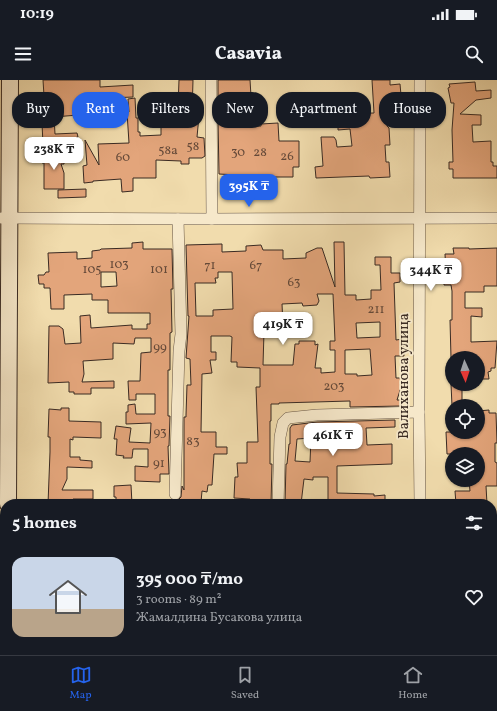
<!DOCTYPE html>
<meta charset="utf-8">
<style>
body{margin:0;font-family:Vollkorn,serif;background:#242831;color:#f1f3f6;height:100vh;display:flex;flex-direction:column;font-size:15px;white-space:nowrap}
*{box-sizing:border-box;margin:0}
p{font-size:13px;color:#9ea1a6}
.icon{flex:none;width:22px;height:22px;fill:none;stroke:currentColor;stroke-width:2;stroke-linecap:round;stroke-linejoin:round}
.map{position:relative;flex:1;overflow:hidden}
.panel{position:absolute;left:0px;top:419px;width:497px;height:156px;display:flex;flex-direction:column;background:#171b24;border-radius:16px 16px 0 0;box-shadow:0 1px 3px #0004}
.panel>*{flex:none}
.top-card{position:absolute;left:12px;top:12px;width:473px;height:36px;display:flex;gap:8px}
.needle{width:26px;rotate:177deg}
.buttons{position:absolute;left:445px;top:271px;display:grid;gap:8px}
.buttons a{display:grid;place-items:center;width:40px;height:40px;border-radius:50%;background:#171b24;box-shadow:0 1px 3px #0004;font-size:20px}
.price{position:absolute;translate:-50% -34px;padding:0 9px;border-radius:8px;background:#fff;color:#222;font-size:13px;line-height:26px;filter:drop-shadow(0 1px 2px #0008)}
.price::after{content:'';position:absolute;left:50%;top:24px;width:12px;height:9px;margin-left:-6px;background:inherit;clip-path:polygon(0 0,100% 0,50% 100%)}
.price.on{background:#2563eb;color:#fff}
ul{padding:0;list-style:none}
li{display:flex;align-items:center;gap:12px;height:100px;padding:0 12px}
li+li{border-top:1px solid #363941}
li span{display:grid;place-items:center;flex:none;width:112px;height:80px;border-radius:12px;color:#555}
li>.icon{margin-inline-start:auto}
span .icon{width:48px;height:48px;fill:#fffc;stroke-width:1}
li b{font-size:17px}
h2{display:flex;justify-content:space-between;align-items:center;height:48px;padding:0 12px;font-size:17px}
.chip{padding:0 14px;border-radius:16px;background:#171b24;box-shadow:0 1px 3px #0004;font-size:14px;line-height:36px}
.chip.on{background:#2563eb;color:#fff}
.status{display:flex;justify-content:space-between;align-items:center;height:28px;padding:0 20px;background:#171b24;direction:ltr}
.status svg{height:11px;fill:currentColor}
header{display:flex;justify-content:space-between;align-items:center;height:52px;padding:0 12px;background:#171b24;font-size:18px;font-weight:800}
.dock{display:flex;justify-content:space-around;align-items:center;height:56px;border-top:1px solid #363941;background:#171b24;font-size:11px;color:#9ea1a6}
.dock a{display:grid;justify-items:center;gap:2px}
.dock .on{color:#2563eb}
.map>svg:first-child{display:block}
.building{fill:#e3a57b;stroke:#392a23;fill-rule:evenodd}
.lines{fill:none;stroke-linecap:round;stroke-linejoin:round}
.minor-casing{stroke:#675646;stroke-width:12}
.secondary-casing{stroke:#392a23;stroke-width:18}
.minor{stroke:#f6e8ca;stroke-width:11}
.secondary{stroke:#f6e8ca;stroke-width:16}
.labels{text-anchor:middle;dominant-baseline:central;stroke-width:3.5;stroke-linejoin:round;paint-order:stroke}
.number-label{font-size:13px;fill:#644939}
.street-label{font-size:15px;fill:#392a23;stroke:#f6e8ca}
</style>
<div class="status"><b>10:19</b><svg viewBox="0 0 49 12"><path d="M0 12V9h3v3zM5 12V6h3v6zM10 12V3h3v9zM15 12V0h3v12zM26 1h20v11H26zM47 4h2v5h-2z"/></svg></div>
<header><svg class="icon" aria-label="menu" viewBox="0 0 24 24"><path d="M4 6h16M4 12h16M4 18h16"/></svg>Casavia<svg class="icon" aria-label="search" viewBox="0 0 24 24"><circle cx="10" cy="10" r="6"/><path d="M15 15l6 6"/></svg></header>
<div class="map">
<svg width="497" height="575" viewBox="0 0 497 575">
<rect width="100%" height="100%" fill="#f1dcad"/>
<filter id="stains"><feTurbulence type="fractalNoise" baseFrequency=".005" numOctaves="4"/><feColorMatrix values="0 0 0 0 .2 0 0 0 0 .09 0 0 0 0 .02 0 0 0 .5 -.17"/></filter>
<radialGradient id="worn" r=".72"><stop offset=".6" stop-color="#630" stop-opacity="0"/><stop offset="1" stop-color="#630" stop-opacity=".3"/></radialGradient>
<g class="building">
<polygon points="43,0 100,0 100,7 133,5 133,17 109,18 110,28 78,30 78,35 54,37 55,54 77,53 78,57 43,65 42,43 44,42 43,32 45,32"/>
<polygon points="179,0 193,0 192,35 199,36 197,57 204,58 205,76 202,78 189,78 189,84 181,84 181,81 156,80 156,98 133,98 133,111 122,112 121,99 93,101 93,102 84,103 83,86 87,85 85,60 99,85 98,64 129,63 127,32 129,32 128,19 135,18 136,38 138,38 138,52 140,52 140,56 161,55 161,37 154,37 155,27 178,27"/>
<polygon points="218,0 250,0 251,16 240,17 244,47 261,46 261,44 278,43 279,61 299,61 299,87 293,87 293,97 264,97 264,95 246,97 237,96 237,95 219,94 218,40 228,40 228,26 218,26"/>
<polygon points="372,0 390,0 390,5 400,4 401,15 392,16 392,35 386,36 387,46 389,48 390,65 385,65 386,82 389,82 390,97 370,98 369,96 316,98 315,87 323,86 321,57 334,57 336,60 337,67 352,66 350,49 338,50 338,42 334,42 334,34 374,33"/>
<polygon points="475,2 476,11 491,10 491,18 476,20 460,34 481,35 481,45 472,45 473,62 491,61 491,82 493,82 493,86 497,86 497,98 453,98 453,89 449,89 449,82 453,82 452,50 454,23 451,23 448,8 450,7 449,4"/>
<polygon points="59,72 57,74 64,74 64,84 61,84 64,93 64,109 44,109 44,83 42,83 42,74"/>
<polygon points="86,109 86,117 58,118 58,110"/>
<path d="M143 162V169H172L173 209H171L172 252 170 253V290H168V336H170L169 366H168L169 394H160V402L135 401V386L148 387V369H133L132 378H123L124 376 116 375 117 359H114L116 346 131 348 129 362 150 363 151 343 126 344V332H128V325L135 324 136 334H155V314H136V320H129L128 301H140L141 273 151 272V258H135L134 264 113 263V279L83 281 84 294 82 302 114 301V308H91V314H74V312H69V302L48 303 49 246H59L63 249 65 264 81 263 80 236 90 235 91 248 132 245V249H147V244H150V233H108V220H92V214L64 215V229H51L50 208H44V204H39L38 195H44L46 192H49L48 173 77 172V179L92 178V171L100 170 101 169 132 168V163ZM101 192H116L117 206 101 207Z"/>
<path d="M334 162H344L345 215H356V220L371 219V210H381L380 185H375V177H391V193H400V202L394 203 396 260 403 259 404 276H395L396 298H402V304L397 320H401V326L350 327V321L279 323V324H271V341H270V384H272L271 424H249L250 419 234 418 235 397H238L237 383H247V362H258L256 307H260V288L237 287V282H231L232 257 230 256H211V272H216V280H210L212 293 202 294 201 352H216V367H227V374H214L212 405H208L207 412 202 411 201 422H199V424H171V420H178L181 417 182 406 184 410V337H186V335L187 305H191L190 279 186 278 189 236H188L186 165 222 164V172L246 171V166L261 165 263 170H283V179L306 178V173L317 168H322L335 207ZM218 192H232L233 229 213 230V236H196L195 203H216L215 198H218ZM317 214H333L335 261H330V270H335V292L321 293V288H315L318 264 315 265V261H299V264H295L293 285H263L264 252 268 251V245H283L282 224 302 223 303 226 317 225 319 221ZM380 242V257L357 258 356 243ZM370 269 372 295 357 296V294H345V270Z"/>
<polygon points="453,168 469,168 469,169 497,168 497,206 484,206 484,212 465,212 465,228 482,228 482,237 471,236 471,262 497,261 495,288 491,288 491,291 488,292 489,299 478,299 478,278 451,278 450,240 452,240 452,211 451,205 444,205 444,194 446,194 445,174 454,174"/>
<polygon points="451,304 462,304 462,326 452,326"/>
<polygon points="61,328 69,328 69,341 101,342 101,358 73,357 73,360 70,359 70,377 80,377 80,380 92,381 92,388 67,387 67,399 62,410 93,410 93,419 73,419 73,424 48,424 50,372 50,357 48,357 49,329 61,330"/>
<polygon points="489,330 489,333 496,333 497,363 495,363 495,382 497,383 497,406 486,406 487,424 456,424 455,411 470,411 469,400 478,400 478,374 447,374 446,352 478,352 478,331"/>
<path d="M395 340V347L366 348 367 365 392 364V384L337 386V413L374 414V416L385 415V424L337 422V424H328V397H313V400L304 399 301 424H285L286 384H287L289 364H290V348L292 345 317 342ZM311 358 310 382 295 381 297 359Z"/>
<polygon points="131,405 132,424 116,424 116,417 114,417 114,406"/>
</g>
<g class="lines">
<defs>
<g id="minor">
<polyline points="211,0 212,139"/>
<polyline points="0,138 212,139 497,138"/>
<polyline points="175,414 179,271 181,254 178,139"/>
<polyline points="278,424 280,357 283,343 288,338 317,335 419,332"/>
<polyline points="420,424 419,332 420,0"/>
<polyline points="492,547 497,547"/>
<polyline points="0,548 5,548"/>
<polyline points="422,570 422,575"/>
</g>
<g id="secondary">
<polyline points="8,424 10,0"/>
<polyline points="8,570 8,575"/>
</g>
</defs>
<use href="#minor" class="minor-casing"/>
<use href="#secondary" class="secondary-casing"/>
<use href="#minor" class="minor"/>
<use href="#secondary" class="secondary"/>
</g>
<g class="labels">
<g class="number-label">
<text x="193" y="67">58</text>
<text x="168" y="71">58а</text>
<text x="238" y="73">30</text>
<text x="260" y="73">28</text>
<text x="287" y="77">26</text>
<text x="123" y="78">60</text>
<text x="119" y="185">103</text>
<text x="210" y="186">71</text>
<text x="256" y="186">67</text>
<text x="92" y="190">105</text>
<text x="159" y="190">101</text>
<text x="294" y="203">63</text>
<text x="376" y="230">211</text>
<text x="160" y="268">99</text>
<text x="334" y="307">203</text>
<text x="160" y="353">93</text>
<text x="193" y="362">83</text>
<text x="159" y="384">91</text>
</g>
<g class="street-label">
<text transform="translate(404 296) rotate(-90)">Валиханова улица</text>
</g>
</g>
<rect width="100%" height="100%" filter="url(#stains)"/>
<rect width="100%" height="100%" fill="url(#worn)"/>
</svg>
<div class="buttons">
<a><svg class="needle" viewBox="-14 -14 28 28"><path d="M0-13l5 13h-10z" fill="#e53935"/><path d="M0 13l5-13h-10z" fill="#9ea1a6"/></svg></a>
<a><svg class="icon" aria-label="locate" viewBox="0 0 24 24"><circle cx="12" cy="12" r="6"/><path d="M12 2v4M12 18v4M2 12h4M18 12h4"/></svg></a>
<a><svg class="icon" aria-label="layers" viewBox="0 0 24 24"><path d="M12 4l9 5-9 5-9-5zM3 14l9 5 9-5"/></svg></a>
</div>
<b class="price" style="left:54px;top:91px">238K ₸</b>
<b class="price on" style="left:249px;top:128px">395K ₸</b>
<b class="price" style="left:431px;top:212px">344K ₸</b>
<b class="price" style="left:283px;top:266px">419K ₸</b>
<b class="price" style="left:333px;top:377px">461K ₸</b>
<div class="top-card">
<a class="chip">Buy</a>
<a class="chip on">Rent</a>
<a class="chip">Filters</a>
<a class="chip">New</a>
<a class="chip">Apartment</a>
<a class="chip">House</a>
</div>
<section class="panel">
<h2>5 homes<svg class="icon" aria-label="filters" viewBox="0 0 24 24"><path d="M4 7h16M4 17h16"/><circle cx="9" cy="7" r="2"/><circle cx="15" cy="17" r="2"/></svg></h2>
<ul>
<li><span style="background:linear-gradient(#c9d6e8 65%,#b9a48a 0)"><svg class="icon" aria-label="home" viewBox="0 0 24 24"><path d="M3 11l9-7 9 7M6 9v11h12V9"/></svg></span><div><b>395 000 ₸/mo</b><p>3 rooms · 89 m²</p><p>Жамалдина Бусакова улица</p></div><svg class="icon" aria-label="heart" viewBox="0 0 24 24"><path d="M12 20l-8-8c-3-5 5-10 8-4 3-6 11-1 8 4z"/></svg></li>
</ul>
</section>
</div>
<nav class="dock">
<a class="on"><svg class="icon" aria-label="map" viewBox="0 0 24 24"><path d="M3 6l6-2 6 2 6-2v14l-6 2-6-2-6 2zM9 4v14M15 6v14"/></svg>Map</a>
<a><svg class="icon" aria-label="saved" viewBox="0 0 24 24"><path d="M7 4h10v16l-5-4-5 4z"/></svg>Saved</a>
<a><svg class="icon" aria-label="home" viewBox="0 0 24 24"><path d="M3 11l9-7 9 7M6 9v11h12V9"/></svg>Home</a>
</nav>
